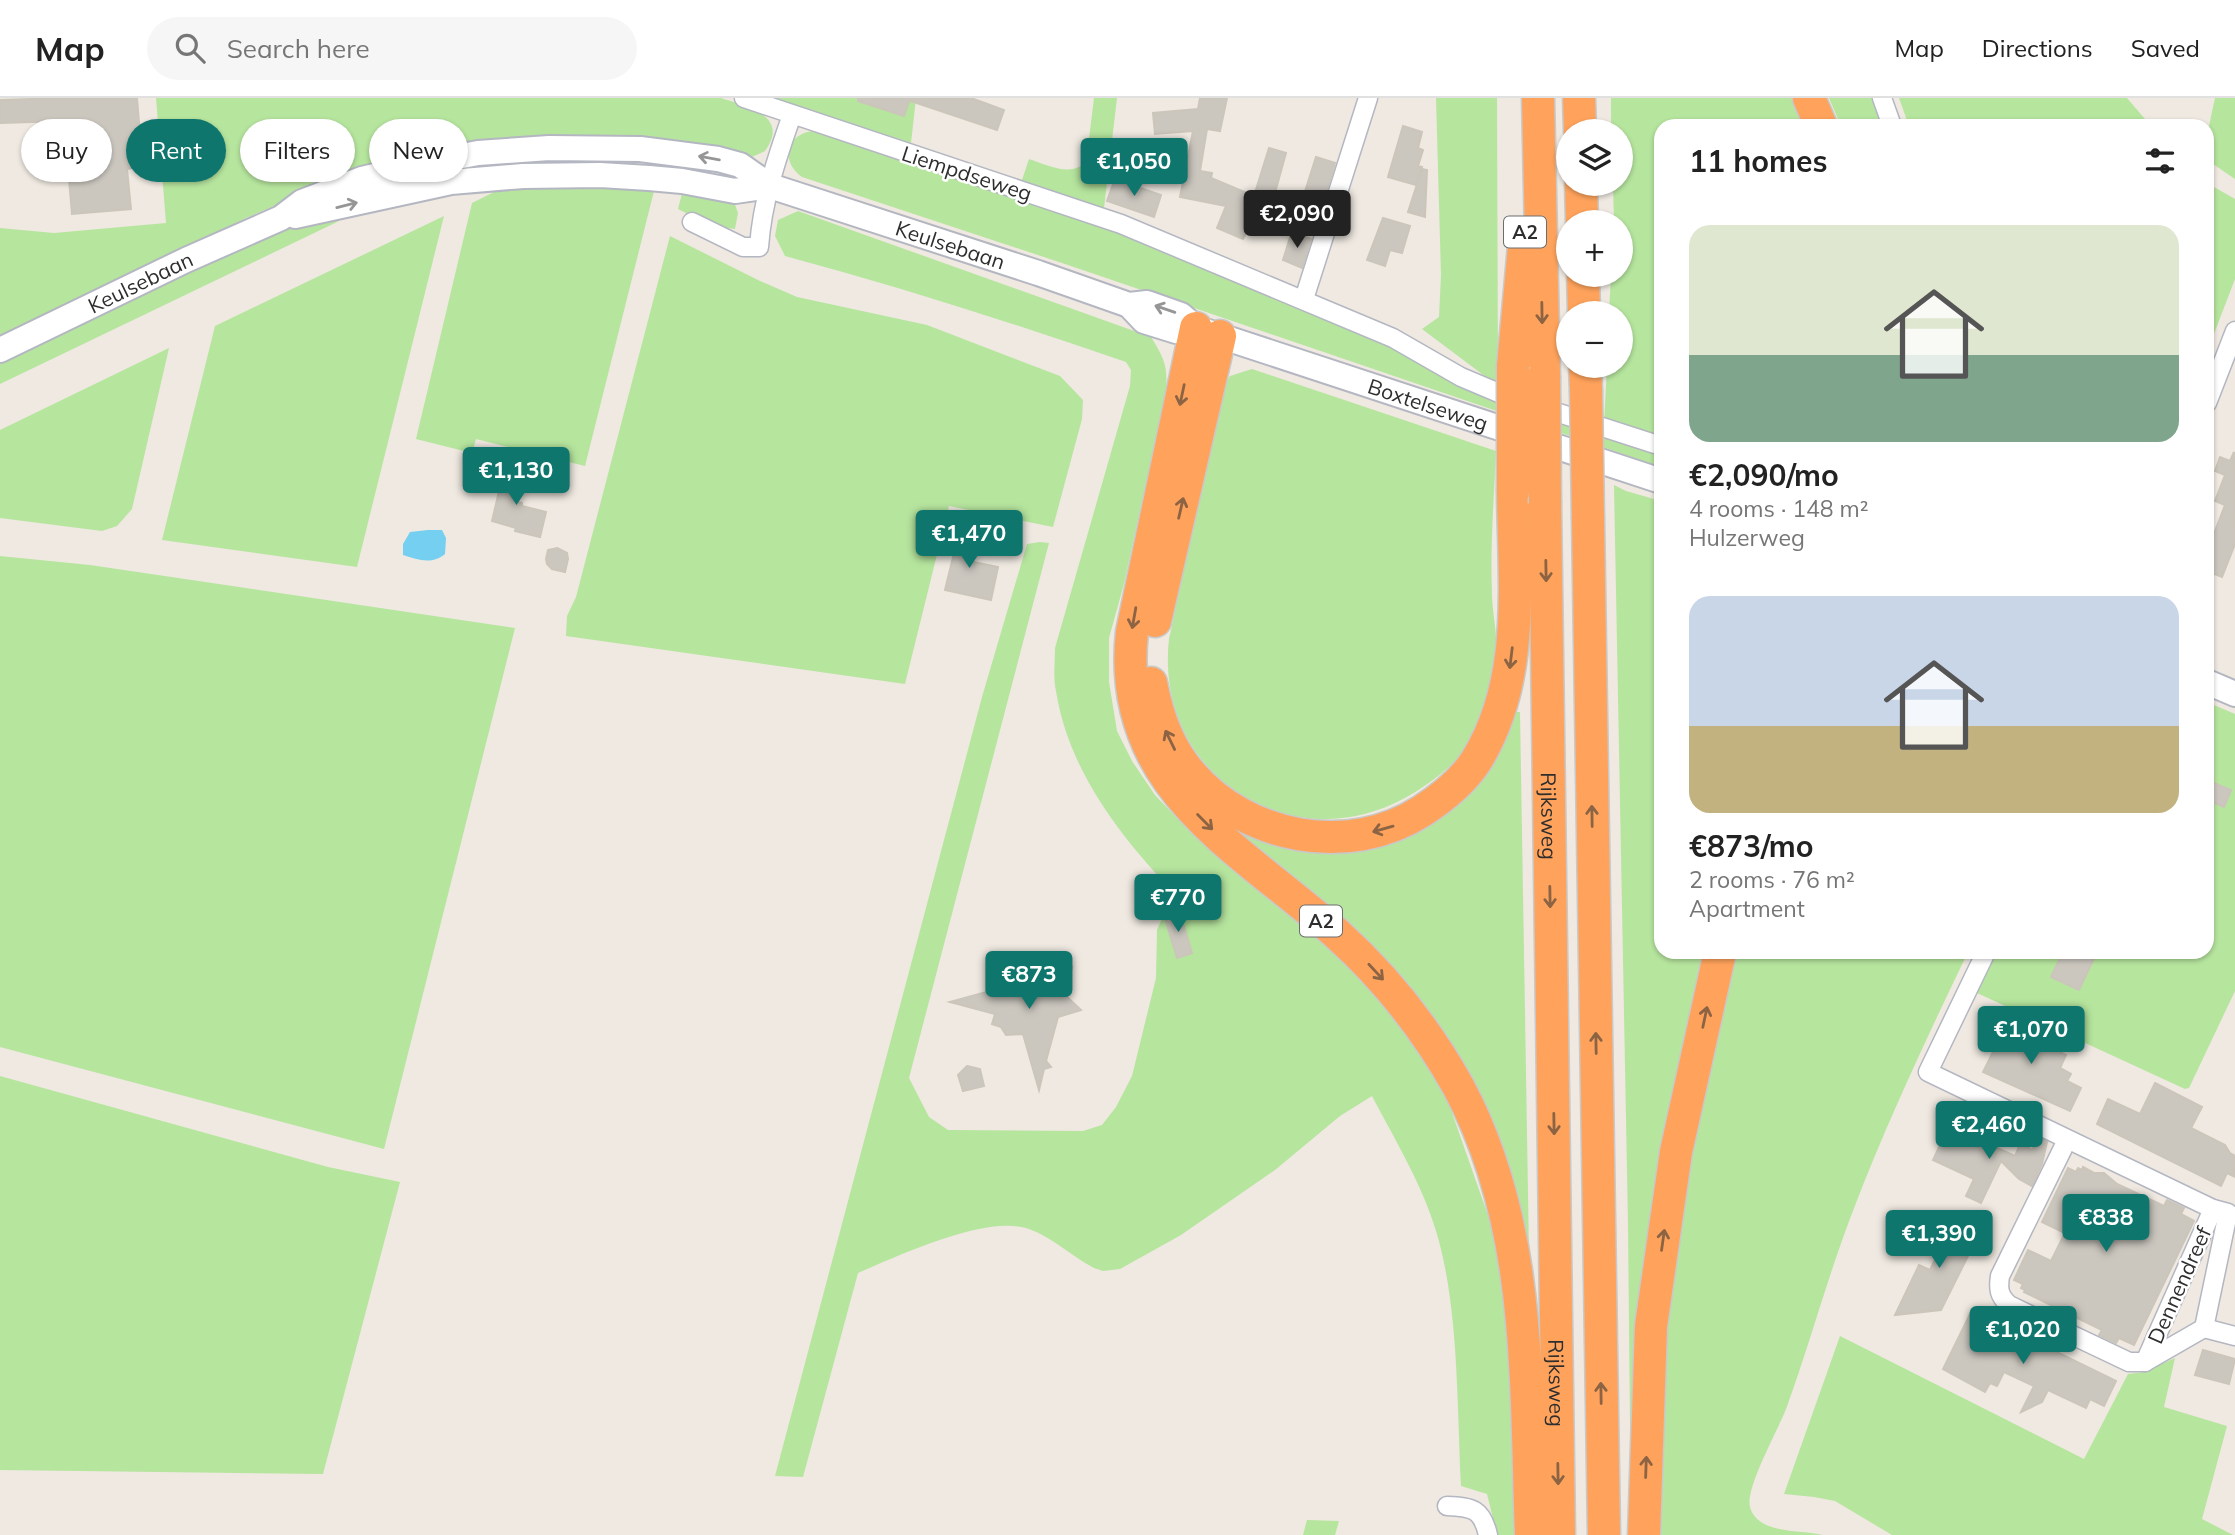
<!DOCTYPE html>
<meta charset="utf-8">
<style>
body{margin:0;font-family:Mulish,sans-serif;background:#f6f6f6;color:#222;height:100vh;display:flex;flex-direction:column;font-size:26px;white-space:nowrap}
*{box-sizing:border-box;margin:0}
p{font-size:23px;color:#767676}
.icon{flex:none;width:38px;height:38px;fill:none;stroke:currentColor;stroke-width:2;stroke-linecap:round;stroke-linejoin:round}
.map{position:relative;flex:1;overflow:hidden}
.sheet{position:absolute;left:1654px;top:21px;width:560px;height:840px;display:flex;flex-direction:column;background:#fff;border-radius:21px;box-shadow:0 2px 5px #0004}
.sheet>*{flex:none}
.banner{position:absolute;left:21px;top:21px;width:665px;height:63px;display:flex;gap:14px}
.tools{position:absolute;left:1556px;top:21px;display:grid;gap:14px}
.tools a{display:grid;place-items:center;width:77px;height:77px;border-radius:50%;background:#fff;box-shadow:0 2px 5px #0004;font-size:35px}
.price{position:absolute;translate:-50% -60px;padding:0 16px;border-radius:7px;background:#0f766e;color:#fff;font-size:23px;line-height:46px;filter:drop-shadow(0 2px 4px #0008)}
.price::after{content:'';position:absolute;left:50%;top:42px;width:21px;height:16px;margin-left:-10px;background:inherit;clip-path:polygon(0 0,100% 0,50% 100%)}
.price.current{background:#222;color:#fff}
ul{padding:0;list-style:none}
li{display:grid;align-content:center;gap:14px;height:371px;padding:0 35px}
li span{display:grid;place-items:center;height:217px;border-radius:21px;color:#555}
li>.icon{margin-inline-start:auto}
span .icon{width:126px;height:126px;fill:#fffc;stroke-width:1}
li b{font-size:30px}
h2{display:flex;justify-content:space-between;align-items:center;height:84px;padding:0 35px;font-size:30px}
.tag{padding:0 24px;border-radius:32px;background:#fff;box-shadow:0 2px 5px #0004;font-size:24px;line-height:63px}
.tag.current{background:#0f766e;color:#fff}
header{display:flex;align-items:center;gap:42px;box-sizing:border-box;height:98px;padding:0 35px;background:#fff;border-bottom:2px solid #e0e0e0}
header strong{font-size:33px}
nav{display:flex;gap:38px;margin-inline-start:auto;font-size:24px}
.search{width:490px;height:63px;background:#f6f6f6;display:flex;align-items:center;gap:18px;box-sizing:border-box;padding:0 24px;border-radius:38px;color:#767676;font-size:26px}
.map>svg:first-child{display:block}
.green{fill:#b6e59e}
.water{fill:#75cff0}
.building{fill:#cbc7bf;stroke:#cbc5ba;stroke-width:2}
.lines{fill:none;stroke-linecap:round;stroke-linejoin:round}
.street-casing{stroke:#b4b7c1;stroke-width:21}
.secondary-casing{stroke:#b4b7c1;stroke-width:28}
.highway-casing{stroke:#c9c9c9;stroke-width:35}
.street{stroke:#fff;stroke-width:18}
.secondary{stroke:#fff;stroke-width:24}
.highway{stroke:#ffa35c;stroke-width:32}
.highway-bridge-casing{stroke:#c9c9c9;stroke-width:35;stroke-linecap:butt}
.highway-bridge{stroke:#ffa35c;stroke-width:32}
.oneway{stroke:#969696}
.oneway2{stroke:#8c6343}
.labels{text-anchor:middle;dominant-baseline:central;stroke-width:5;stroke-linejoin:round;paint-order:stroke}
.shield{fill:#fff;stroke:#6d6d6d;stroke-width:2}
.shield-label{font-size:19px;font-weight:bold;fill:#2e2e2e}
.street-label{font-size:21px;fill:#2e2e2e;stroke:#fff}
</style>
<header>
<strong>Map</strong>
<div class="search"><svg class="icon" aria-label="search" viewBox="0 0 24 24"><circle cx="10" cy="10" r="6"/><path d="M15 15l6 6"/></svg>Search here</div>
<nav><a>Map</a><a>Directions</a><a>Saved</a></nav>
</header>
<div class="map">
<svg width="2235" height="1437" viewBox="0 0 2235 1437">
<rect width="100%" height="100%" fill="#efe9e1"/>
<g class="green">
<path d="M156 0H721C745 8 791 17 765 53L752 59 651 45 335 82 246 120 0 239V130L54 135 166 125Z"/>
<polygon points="776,0 916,0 911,45 795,7"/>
<path d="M1094 0H1117L1104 110 1022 82 1029 61C1045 66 1065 77 1081 68L1088 49Z"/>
<polygon points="1436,0 1497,0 1498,288 1422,231 1439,219 1441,177"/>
<polygon points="1611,0 1792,0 1805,28 1661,28 1661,343 1604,326 1607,268 1620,268 1620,215 1609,215 1611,177 1620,177 1620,124 1614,124 1613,86 1620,86 1620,33 1611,33"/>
<polygon points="1829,0 1876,0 1887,28 1841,28"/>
<polygon points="1899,0 2127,0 2151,28 1909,28"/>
<polygon points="2215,0 2235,0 2235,81 2207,62 2207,37"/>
<path d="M813 33 1101 127 1167 153 1390 247 1438 275 1604 339 1661 357V369L1065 166 802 79C780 64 786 36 813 33Z"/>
<polygon points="514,84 656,85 585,368 476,341 472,355 416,341 472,105"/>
<polygon points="2207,85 2235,101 2235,181 2207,254"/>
<polygon points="684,88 732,98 738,115 735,131 712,128 678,111"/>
<polygon points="369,106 335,125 0,286 0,266 214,163 284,133 312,122"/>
<path d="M798 113 1151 239C1164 260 1168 268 1166 293L1124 486 1109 540V584L1117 633 1132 663 1155 697 1194 738 1315 836 1390 913 1426 963 1450 1009 1490 1123 1506 1182 1518 1437H1497L1487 1396 1461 1388C1457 1309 1459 1208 1436 1133 1422 1086 1395 1042 1372 998L1340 1018 1275 1072 1181 1137 1120 1171 1103 1173 1094 1170C1073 1159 1052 1139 1029 1131 987 1116 898 1158 858 1175L803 1379 775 1378 982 599 1027 446 1040 444 1049 445 909 980 929 1019 948 1032 1083 1033 1102 1027 1116 1009 1132 978 1156 880 1157 832 1166 811 1179 800C1123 742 1069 675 1056 593 1053 580 1055 564 1055 550L1130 288 1131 272 1126 264C1013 225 900 189 785 158L775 138 778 122Z"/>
<polygon points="444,118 357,469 162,442 215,228"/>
<polygon points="670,138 760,183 797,199 927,227 1060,278 1083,302 1082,321 1053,429 949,408 905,586 566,538 567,518 576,499"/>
<polygon points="169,250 132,411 117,428 102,433 0,420 0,332"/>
<path d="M1252 271 1496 353C1494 401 1490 449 1492 496 1492 513 1497 532 1496 549 1493 582 1480 626 1462 654 1450 672 1423 690 1405 700 1287 764 1154 674 1169 541L1198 407 1216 301 1230 278Z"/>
<polygon points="1614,387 1626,393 1661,403 1661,854 1713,854 1631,1428 1628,1126"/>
<polygon points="0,458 90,467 515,530 384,1051 0,949"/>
<polygon points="2207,604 2235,616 2235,893 2189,990 2185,991 1977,895 1996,854 2207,854"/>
<polygon points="1509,614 1520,614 1529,1156 1465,990 1216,715 1395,740"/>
<path d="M1726 854H1968C1928 937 1889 1020 1856 1105 1829 1173 1811 1243 1786 1311 1778 1332 1745 1390 1750 1409 1758 1437 1800 1431 1823 1437H1641L1650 1297Z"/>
<polygon points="0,978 328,1069 400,1084 323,1376 0,1372"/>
<polygon points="1840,1238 2084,1361 2128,1276 2144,1274 2175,1260 2164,1309 2227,1328 2202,1421 2233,1437 1892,1437 1835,1403 1814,1399 1784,1396"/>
<polygon points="1307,1422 1339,1423 1335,1437 1303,1437"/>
</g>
<path class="water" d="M428 432H442L446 440 445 456C432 467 418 462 403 457V446L410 434Z"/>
<g class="building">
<polygon points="62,0 137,0 142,61 133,62 133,70 127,71 131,111 72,116 64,23 0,25 0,2"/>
<polygon points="858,0 910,0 904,18 858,3"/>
<polygon points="912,0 971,0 1004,12 997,32 911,3"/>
<polygon points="1200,0 1227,0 1220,33 1207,31 1200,73 1212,75 1211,80 1254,98 1269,50 1286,55 1268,120 1256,116 1243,141 1217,130 1226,108 1180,99 1193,33 1155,36 1153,15 1198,11"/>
<polygon points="1403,28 1422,34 1418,50 1423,52 1418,68 1422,69 1416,87 1388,79"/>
<polygon points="1316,59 1335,65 1321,112 1301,106"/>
<polygon points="1422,71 1427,72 1425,119 1408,114"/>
<polygon points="1115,81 1161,97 1154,119 1107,103"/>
<polygon points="1383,120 1410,128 1402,155 1390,152 1385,168 1367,162"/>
<polygon points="1292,133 1311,141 1302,170 1283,162"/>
<polygon points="2234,354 2235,446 2222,479 2207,473 2207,454 2225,407 2215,403 2225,377 2215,373 2220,359 2230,363"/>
<polygon points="505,368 522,373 514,403 522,405 522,408 546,414 540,439 515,433 516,430 492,423"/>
<polygon points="953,431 975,435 969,463 998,469 991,502 945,492 956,447 949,446"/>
<polygon points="557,450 567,455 568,461 565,474 552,471 547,466 546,461 548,452"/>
<polygon points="2211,684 2231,692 2224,709 2207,702 2207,695"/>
<polygon points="1179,812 1192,855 1177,860 1164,817"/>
<polygon points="2063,854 2097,854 2079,892 2051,879"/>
<polygon points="1029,861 1045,877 1072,869 1065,897 1081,912 1058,919 1046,963 1051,969 1044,971 1039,992 1023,936 1006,937 1001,929 992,926 995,916 950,904 1023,884"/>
<polygon points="2000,919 2031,934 2029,939 2066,957 2060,970 2071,976 2067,983 2081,990 2070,1013 1983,974 2000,940 1992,936"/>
<polygon points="967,968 980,971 984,988 963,993 958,977"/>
<polygon points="2155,985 2202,1009 2191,1030 2225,1047 2230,1055 2235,1058 2235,1079 2227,1075 2221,1088 2097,1026 2108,1001 2140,1016"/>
<polygon points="1955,1031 2015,1058 2021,1044 2032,1052 2040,1040 2047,1044 2042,1066 2032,1088 2019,1081 2001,1063 1981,1105 1966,1098 1974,1081 1933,1062 1940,1047 1946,1049"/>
<polygon points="2083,1069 2094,1075 2104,1075 2117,1086 2164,1108 2167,1102 2184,1110 2181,1116 2194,1123 2134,1247 2119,1240 2116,1245 2099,1237 2102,1232 2024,1194 2025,1192 2021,1190 2023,1186 2014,1182 2028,1152 2051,1163 2065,1135 2042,1124 2068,1070 2076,1074 2078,1070 2082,1072"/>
<polygon points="1935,1118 1978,1138 1941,1212 1895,1217 1919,1167 1930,1172 1944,1143 1927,1135"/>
<polygon points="1970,1216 2022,1241 2024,1238 2116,1283 2104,1308 2090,1301 2086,1310 2048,1292 2042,1304 2021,1314 2034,1288 2004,1274 1997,1288 1990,1285 1985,1294 1943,1271"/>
<polygon points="2203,1252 2235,1261 2229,1286 2195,1277"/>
</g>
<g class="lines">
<defs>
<g id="street">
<polyline points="744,0 1121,126 1393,240 1461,279 1506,298 1661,348"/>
<polyline points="1882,0 1892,28"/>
<path d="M692 124 743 149H759C762 104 777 59 792 17"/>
<polyline points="1304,201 1368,0"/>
<polyline points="2207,305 2235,233"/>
<polyline points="1986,854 1928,974 2213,1111 2228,1115 2204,1230 2235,1238"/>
<path d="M2067 1042 2000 1178C1998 1191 1999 1198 2009 1207L2129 1264H2145L2204 1230"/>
<polyline points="2145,1264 2213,1111"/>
<path d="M1447 1408C1473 1409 1482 1411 1488 1437"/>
</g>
<g id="secondary">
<polyline points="295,118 451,84 523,78 600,77 649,80 682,83 735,93 770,88"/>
<path id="s1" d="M1129 207 1144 223 1176 233 1196 230 1220 238 1661 383"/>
<path id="s2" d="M0 252 186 162 281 120 302 104 362 81 446 61 478 55 549 50 640 51 718 61 740 67 770 88 1038 175 1129 207 1147 205 1181 217 1196 230"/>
<polyline points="2207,584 2235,596"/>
</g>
<g id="highway">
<polyline points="1538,0 1544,278"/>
<polyline points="1579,0 1580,33"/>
<polyline points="1809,0 1821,28"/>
<polyline points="1581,86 1582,124"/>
<polyline points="1583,177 1584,215"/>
<path d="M1196 230 1132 534C1115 689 1238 748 1337 836 1386 880 1426 931 1458 988 1533 1127 1525 1284 1531 1437"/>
<polyline points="1585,268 1586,292"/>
<polyline points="1513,269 1524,148"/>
<path id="s3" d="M1545 405 1559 1437"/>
<polyline points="1588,421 1604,1437"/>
<polyline points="1155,523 1220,238"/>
<path d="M1151 585C1157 617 1169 651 1191 676 1247 741 1349 760 1422 713 1442 700 1463 683 1476 663 1526 583 1514 484 1513 394"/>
<polyline points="1644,1437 1651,1228 1676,1054 1720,854"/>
</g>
</defs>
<use href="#street" class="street-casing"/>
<use href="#secondary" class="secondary-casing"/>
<use href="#highway" class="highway-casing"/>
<use href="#street" class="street"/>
<use href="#secondary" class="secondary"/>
<use href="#highway" class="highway"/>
<defs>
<g id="highway-bridge">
<polyline points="1544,278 1545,405"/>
<polyline points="1586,292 1588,421"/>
<polyline points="1513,394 1513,269"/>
</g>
</defs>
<use href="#highway-bridge" class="highway-bridge-casing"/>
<use href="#highway-bridge" class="highway-bridge"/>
</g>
<defs><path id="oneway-shaft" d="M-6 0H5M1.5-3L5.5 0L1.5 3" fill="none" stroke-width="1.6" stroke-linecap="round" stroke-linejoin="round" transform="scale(1.75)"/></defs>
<g class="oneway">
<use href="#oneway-shaft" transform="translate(709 60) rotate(-170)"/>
<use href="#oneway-shaft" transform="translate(347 107) rotate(-14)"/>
<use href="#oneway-shaft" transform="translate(1165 211) rotate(-161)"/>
</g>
<g class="oneway2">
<use href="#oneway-shaft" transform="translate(1542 215) rotate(89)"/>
<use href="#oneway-shaft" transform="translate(1182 297) rotate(102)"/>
<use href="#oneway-shaft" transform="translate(1181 410) rotate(-77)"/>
<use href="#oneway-shaft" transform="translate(1546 473) rotate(89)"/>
<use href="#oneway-shaft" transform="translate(1134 520) rotate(100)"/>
<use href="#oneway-shaft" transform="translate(1511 560) rotate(97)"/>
<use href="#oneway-shaft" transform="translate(1170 642) rotate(-116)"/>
<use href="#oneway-shaft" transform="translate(1592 718) rotate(-91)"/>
<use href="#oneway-shaft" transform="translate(1205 724) rotate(45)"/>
<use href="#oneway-shaft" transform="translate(1383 731) rotate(164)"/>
<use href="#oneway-shaft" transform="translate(1550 799) rotate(89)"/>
<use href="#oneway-shaft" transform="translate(1376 874) rotate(47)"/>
<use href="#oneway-shaft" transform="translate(1705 919) rotate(-78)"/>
<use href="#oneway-shaft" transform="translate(1596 945) rotate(-91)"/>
<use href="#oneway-shaft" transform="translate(1554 1026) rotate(89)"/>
<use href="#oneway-shaft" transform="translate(1663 1142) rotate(-82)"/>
<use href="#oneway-shaft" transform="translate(1601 1295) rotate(-91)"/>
<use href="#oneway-shaft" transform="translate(1646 1369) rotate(-88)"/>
<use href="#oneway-shaft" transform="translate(1558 1376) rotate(89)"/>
</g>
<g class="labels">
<g class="shield">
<rect x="1504" y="118.5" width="42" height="31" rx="5"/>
<rect x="1300" y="807.5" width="42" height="31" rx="5"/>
</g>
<g class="shield-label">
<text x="1525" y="134">A2</text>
<text x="1321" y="823">A2</text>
</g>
<g class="street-label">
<text transform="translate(967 75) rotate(18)">Liempdseweg</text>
<text stroke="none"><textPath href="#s2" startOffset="1010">Keulsebaan</textPath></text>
<text stroke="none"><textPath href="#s2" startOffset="156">Keulsebaan</textPath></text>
<text stroke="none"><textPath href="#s1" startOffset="320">Boxtelseweg</textPath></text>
<text stroke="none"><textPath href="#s3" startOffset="313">Rijksweg</textPath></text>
<text transform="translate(2179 1187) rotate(-66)">Dennendreef</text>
<text stroke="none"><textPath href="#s3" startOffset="880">Rijksweg</textPath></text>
</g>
</g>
</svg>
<div class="tools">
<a><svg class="icon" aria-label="layers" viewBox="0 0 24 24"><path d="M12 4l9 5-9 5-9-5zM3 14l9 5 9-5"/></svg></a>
<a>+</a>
<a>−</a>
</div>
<b class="price" style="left:1134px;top:100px">€1,050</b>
<b class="price current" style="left:1297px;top:152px">€2,090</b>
<b class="price" style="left:516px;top:409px">€1,130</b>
<b class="price" style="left:969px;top:472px">€1,470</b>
<b class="price" style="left:1178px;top:836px">€770</b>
<b class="price" style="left:1029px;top:913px">€873</b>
<b class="price" style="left:2031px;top:968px">€1,070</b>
<b class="price" style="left:1989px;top:1063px">€2,460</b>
<b class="price" style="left:2106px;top:1156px">€838</b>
<b class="price" style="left:1939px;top:1172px">€1,390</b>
<b class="price" style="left:2023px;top:1268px">€1,020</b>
<div class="banner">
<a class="tag">Buy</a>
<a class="tag current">Rent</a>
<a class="tag">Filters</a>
<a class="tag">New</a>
</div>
<section class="sheet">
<h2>11 homes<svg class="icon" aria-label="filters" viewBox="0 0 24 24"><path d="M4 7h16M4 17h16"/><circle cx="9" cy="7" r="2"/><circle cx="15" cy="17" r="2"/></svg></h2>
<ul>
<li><span style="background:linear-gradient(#dfe7d0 60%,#7fa58c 0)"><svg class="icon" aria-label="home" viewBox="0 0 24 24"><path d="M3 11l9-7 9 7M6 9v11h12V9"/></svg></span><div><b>€2,090/mo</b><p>4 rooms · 148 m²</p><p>Hulzerweg</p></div></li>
<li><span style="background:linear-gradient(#c9d6e8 60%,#c2b280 0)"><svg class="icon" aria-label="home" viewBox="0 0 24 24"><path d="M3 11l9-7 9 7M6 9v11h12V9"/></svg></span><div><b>€873/mo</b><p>2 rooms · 76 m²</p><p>Apartment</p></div></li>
</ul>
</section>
</div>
